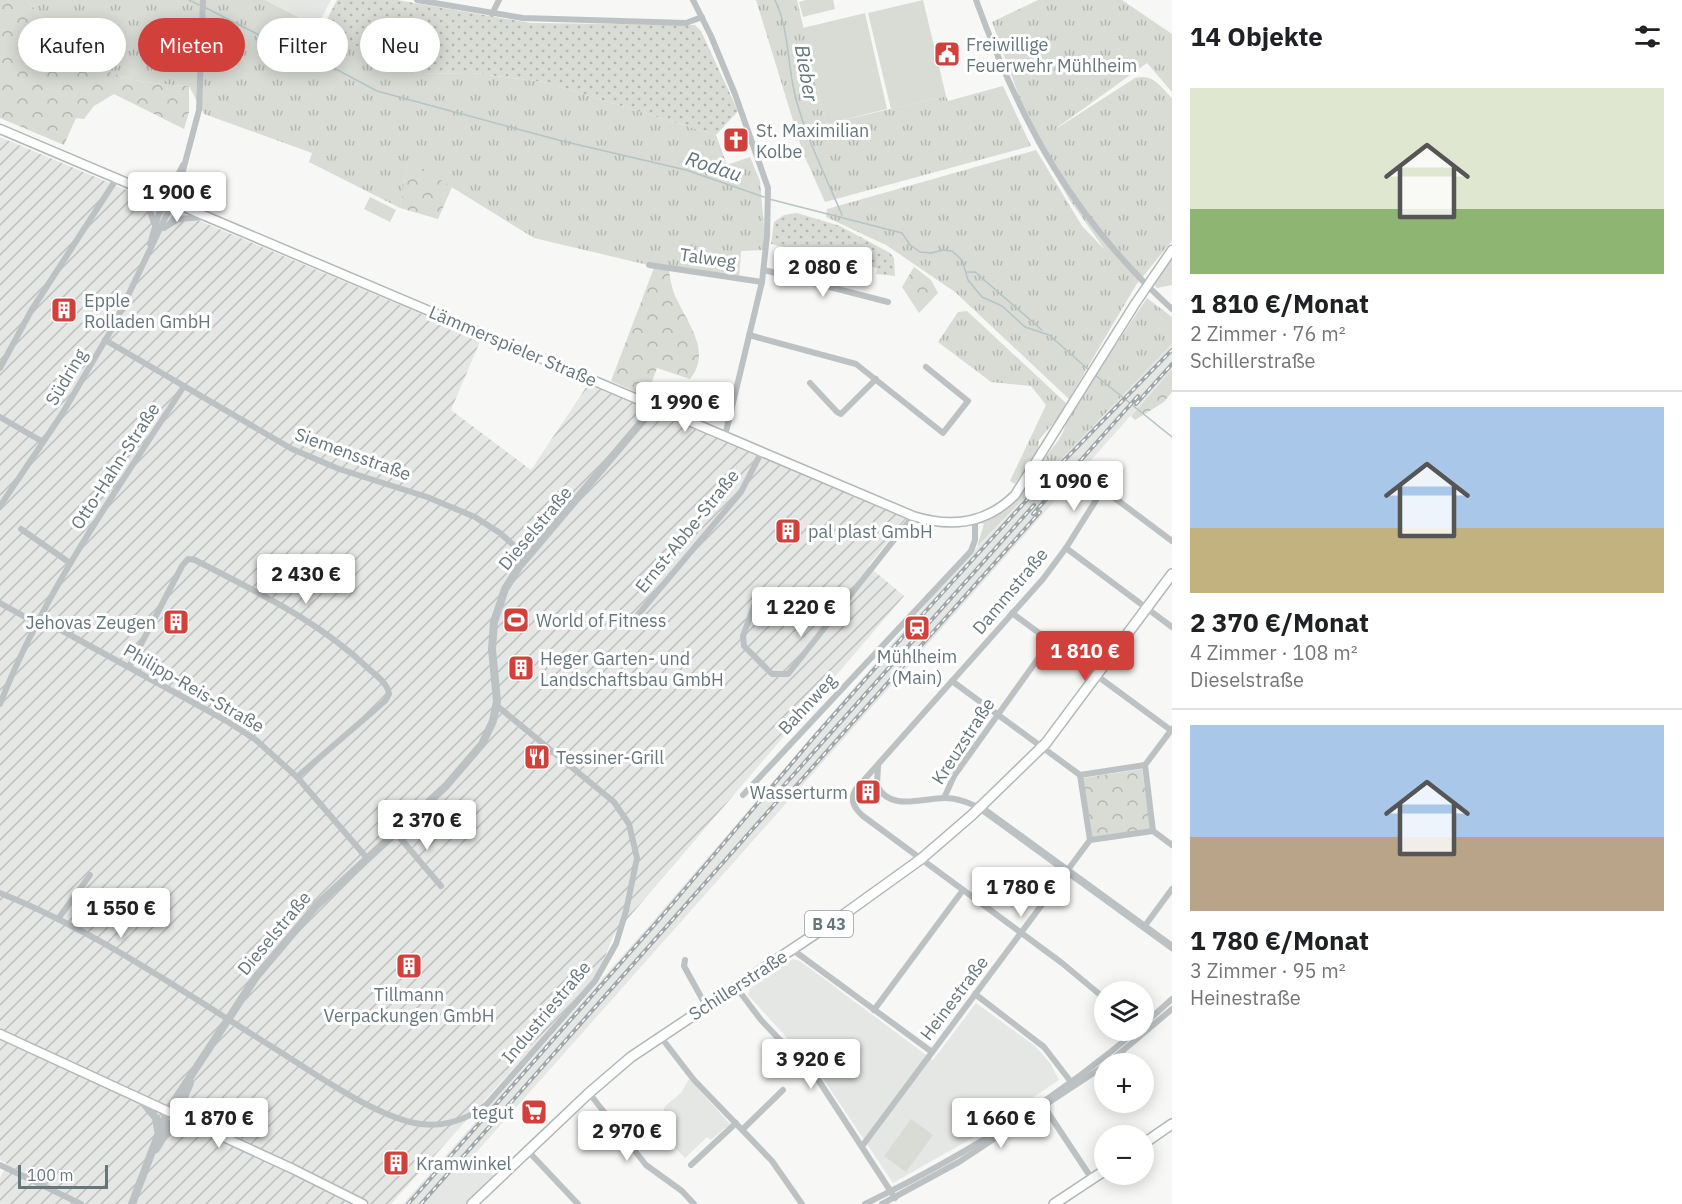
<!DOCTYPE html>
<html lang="de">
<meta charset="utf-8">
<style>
body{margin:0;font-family:"IBM Plex Sans",sans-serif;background:#f6f6f6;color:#202124;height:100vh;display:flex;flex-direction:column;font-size:22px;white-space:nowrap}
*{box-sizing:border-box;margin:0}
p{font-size:20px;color:#757577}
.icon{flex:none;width:33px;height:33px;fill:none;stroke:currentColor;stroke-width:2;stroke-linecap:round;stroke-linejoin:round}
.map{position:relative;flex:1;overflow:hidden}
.side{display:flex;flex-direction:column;background:#fff;width:510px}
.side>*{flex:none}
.guide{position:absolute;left:18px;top:18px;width:570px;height:54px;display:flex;gap:12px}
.buttons{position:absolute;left:1094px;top:981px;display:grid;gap:12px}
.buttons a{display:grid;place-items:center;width:60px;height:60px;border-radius:50%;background:#fff;box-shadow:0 3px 15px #0003;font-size:30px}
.scale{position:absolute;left:18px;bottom:15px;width:90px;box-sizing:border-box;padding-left:6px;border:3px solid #65777c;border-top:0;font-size:16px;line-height:21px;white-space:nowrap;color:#65777c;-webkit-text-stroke:4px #fff;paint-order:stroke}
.price{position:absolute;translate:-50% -51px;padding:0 14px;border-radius:6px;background:#fff;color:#222;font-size:20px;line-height:39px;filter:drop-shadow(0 2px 3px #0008)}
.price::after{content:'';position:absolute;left:50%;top:36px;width:18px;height:14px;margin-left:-9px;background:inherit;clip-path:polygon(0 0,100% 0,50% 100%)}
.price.current{background:#d1403b;color:#fff}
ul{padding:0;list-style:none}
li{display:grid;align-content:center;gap:12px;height:318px;padding:0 18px}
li+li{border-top:2px solid #e0e0e0}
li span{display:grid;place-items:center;height:186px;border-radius:0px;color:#555}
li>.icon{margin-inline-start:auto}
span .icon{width:108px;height:108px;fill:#fffc;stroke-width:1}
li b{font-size:26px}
h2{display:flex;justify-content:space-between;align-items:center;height:72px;padding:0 18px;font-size:26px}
.pill{padding:0 21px;border-radius:27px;background:#fff;box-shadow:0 3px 15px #0003;font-size:21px;line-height:54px}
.pill.current{background:#d1403b;color:#fff}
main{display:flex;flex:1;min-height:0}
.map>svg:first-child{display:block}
.built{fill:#e5e7e5}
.industrial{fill:url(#industrial-furrows)}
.grass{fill:url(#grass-tufts)}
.forest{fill:url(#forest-crowns)}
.garden{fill:url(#garden-dots)}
.pitch{fill:#d8dcd4}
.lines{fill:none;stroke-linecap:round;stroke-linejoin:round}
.stream{stroke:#b5c4c5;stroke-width:1.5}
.secondary-casing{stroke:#b1b8ba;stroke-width:11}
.primary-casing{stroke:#b0b6b8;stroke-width:12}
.minor{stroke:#bcc2c4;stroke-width:6}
.tertiary{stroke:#bcc2c4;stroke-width:8}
.secondary{stroke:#fff;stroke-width:8}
.primary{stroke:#fff;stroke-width:9}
.rail-casing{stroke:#9fa7aa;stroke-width:4}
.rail{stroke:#fff;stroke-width:1.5;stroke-dasharray:4.5;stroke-linecap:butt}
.secondary-bridge-casing{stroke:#b1b8ba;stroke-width:11;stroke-linecap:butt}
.secondary-bridge{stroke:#fff;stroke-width:8}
.labels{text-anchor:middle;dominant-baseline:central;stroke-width:6;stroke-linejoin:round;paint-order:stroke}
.shield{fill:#fff;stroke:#93a0a3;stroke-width:1.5}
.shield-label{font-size:16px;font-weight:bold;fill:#65777c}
.poi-label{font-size:18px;fill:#65777c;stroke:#fff;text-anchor:start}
.street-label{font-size:18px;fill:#65777c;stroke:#fff}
.water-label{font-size:20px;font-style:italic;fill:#607678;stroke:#fff}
</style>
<main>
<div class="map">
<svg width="1172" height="1204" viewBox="0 0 1172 1204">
<defs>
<pattern id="industrial-furrows" width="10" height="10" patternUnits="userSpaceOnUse" patternTransform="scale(1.5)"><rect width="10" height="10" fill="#e5e7e5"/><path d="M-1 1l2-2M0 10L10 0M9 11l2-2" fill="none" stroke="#bdc0bf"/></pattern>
<pattern id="grass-tufts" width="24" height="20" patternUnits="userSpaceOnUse" patternTransform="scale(1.5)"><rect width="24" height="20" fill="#d8dcd4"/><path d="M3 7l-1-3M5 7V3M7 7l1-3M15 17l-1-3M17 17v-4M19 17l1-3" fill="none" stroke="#b3b7b1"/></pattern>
<pattern id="forest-crowns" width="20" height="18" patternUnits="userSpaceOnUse" patternTransform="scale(1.5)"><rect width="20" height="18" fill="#d8dcd4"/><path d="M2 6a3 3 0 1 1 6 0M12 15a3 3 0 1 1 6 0" fill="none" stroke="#b3b7b1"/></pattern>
<pattern id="garden-dots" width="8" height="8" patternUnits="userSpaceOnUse" patternTransform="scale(1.5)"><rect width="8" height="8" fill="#d8dcd4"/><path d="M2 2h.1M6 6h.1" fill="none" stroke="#b3b7b1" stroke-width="1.8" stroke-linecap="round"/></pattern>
</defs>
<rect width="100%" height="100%" fill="#f7f7f5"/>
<g class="built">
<polygon points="265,0 331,0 317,26"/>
<polygon points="1172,344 1172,369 473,1156 495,1177 465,1204 403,1204 647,928 952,574"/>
<polygon points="793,959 800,961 933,1060 976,1003 1035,1046 1050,1063 1059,1080 974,1137 893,1183 820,1074 748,995 750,988"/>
<polygon points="689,1079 730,1124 711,1140 707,1137 685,1158 652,1123 662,1116 665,1106 681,1093"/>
</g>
<polygon class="industrial" points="0,137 481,339 451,410 531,470 589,383 907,518 868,566 904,596 613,936 601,967 591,982 391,1204 0,1204 0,1178 7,1164 0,1160"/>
<g class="grass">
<path d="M27 0H265L411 74 472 73 544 82 716 135 727 165 750 157 760 181 766 250 741 251 739 280 669 270 534 238 408 160 400 208 309 162 312 153 204 114 189 86C103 82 82 64 27 0Z"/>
<polygon points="756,0 797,0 826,124 946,96 948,101 1003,86 1031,146 825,202 803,153"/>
<path d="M1038 0H1122L1172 34V92L1147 63 1051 132 1135 78C1153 73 1160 86 1172 98V241L1136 285 1069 399 955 292 886 245 826 217 827 209 1036 150 1082 226 1105 250 1069 199 1036 143 992 22Z"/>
<path d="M1147 298 1172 317V344L977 547 984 524 980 523C1001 512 1017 501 1029 481 1033 475 1036 466 1041 461 1052 449 1065 436 1067 418Z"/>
<polygon points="967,311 1066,403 1061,414 1039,440 1038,451 1015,484 1010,481 1046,405 1031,386 991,382 938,342 958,312"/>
</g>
<g class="forest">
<path d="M0 0H27C82 64 103 82 189 86V112L184 129 114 94 94 106 84 119 76 118 64 145 0 118Z"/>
<polygon points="408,159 452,187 438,219 400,208"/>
<polygon points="1172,257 1172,285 1157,288 1154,285"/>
<polygon points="914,267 931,280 938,293 919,313 902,287"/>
<path d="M654 268 669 270C670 278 671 285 674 293 684 319 714 351 690 379L657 368 651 384 664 390 659 402 611 381Z"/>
<polygon points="1172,369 1172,392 1164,402 1135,420 1131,416"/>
<polygon points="1142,769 1151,829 1092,837 1083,778"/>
</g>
<g class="garden">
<polygon points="337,0 397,0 531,23 695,25 701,31 738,111 716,135 544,82 472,73 411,74 322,29"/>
<polygon points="797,213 840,226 890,253 894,258 895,276 876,274 877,268 771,244 774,222 784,215"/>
</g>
<g class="pitch">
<polygon points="806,0 833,0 835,9 803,17 799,2"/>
<polygon points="923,0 946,96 891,109 868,13"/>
<polygon points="865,13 887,109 826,124 803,28"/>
<polygon points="370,197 396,210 390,222 364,209"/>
<polygon points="911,1119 933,1135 906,1172 884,1156"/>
</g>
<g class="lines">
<g class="stream">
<polyline points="189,0 199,5"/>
<path d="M775 0C790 32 787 66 796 99 807 140 826 177 842 215"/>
<polyline points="206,8 279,45 315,58 377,91 562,141 686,170 764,197"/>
<polyline points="769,199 902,233 910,245 920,252 931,253 943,250 952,251 962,260 968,280 982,297 1002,306 1025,327 1049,335 1089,370"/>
<polyline points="967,272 975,272 1042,330"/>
<polyline points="1095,375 1172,437"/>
</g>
<defs>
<g id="secondary">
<path d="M0 129 913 516C951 528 986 524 1015 495L1135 304"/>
<polyline points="1152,279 1172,250"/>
<polyline points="0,1034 293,1169 363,1204"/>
</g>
<g id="primary">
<polyline points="1143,1144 1172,1124"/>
<polyline points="472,1204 589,1093 631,1057 839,918 921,859 972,815 1046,743 1172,574"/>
<polyline points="1054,1204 1104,1171"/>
</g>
</defs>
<use href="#secondary" class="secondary-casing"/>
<use href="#primary" class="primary-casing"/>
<g class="minor">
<polyline points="417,0 523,18 686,23 702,17"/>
<polyline points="693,0 711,36 735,94 768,188 767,236 762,282 725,436"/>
<path d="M976 0C1021 124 1074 220 1172 309"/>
<polyline points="492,14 499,0"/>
<polyline points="183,183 184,196 199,212"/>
<polyline points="135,188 146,199 154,223"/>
<polyline points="164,228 178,219 205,217"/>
<polyline points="150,244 160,210 183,165"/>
<polyline points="649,265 762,282"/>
<polyline points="764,270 888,302"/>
<polyline points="749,335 856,364 943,433 968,401 926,367"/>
<polyline points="105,340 292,449 339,469 427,497 475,517 500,533 527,557"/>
<polyline points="0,368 31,311 117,178"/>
<polyline points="810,383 837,412 841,414 876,379"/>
<polyline points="0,417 43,442"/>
<path d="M1103 489 1066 548 1043 579 856 789C849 800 854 808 863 816L1062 963 1104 998"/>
<polyline points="1112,496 1172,541"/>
<polyline points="0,506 62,414 113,327 177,193 199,110 203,0"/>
<polyline points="21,529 70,563"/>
<polyline points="1066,548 1172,627"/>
<polyline points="0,603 36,623"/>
<polyline points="755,603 743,636 744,646 772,674 788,674 913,516"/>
<polyline points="1012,613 1172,731"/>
<polyline points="39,618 225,720 256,740 297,777 366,857"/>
<polyline points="645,624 636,617 741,492 762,451"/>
<path d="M129 667 182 566 188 559 195 560C257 592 319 621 370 670 377 676 388 684 389 694L385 701 297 777"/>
<polyline points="952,681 1080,775"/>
<path d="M0 704C45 589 118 489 184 386"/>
<polygon points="1145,765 1153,831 1090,840 1080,775"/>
<polyline points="1145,765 1172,729"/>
<path d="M878 766 877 785C889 812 922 798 945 798 957 798 969 803 981 808"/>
<polyline points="743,795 971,551 975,540 975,520"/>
<polyline points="944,798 954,776 1050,642"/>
<polyline points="1153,831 1172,845"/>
<polyline points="395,832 441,886"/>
<path d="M0 893C98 932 185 993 274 1048 312 1072 367 1111 410 1122 438 1129 465 1122 487 1104L595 981 616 944 626 911 637 858 629 824 614 802 496 705"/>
<polyline points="58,919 90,875"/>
<polyline points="1144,927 1172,889"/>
<polyline points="793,950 932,1052"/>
<polyline points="685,960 684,966 706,1006"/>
<polyline points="736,987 761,1020 819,1081 895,1198"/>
<polyline points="975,994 1044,1047 1071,1082"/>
<polyline points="874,1010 963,890"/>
<polyline points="1143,1025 1172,999"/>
<polyline points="660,1036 694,1080 772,1161 802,1204"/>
<polyline points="1107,1064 1172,1009"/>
<polyline points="589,1093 646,1165 682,1191 694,1204"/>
<polyline points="1043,1105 1092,1179"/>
<polyline points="743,1129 783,1090"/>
<polyline points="863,1145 1090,840"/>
<polyline points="529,1152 578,1204"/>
<polyline points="0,1165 81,1204"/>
<polyline points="691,1165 736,1123"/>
<path d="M865 1204C959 1158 1057 1099 1137 1030"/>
<polyline points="882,1204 959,1162 1104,1066"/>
</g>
<g class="tertiary">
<polyline points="981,808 1172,947"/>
<polyline points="184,1097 186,1109 200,1124"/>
<polyline points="142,1101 156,1118 158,1130"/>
<polyline points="156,1149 176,1116 190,1083"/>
<polyline points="132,1204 167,1112 256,977 316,906 446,786 482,744 493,721 497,701 492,649 494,622 505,589 519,567 655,406"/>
</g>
<use href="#secondary" class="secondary"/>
<use href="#primary" class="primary"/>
<defs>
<g id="rail">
<polyline points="1136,404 1172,364"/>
<polyline points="1033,514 1138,396"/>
<polyline points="779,791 1034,505"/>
<polyline points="787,796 1040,512"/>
<polyline points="408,1204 656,923 815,736 924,613 1044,481 1172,350"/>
<polyline points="421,1204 789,788"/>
</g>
</defs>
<use href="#rail" class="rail-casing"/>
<use href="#rail" class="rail"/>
<defs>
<polyline id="secondary-bridge" points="1135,304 1152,279"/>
</defs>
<use href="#secondary-bridge" class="secondary-bridge-casing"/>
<use href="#secondary-bridge" class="secondary-bridge"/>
</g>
<defs>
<symbol id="civic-square" viewBox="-11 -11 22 22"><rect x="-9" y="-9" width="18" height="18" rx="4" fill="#d1403b" stroke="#fff"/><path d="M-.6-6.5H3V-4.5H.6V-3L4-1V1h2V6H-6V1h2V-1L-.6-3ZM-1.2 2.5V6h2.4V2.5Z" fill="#fff"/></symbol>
<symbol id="church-square" viewBox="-11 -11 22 22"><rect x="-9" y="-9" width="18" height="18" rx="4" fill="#d1403b" stroke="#fff"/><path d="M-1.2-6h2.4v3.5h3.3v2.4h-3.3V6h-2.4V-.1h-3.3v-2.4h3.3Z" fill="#fff"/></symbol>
<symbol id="building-square" viewBox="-11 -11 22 22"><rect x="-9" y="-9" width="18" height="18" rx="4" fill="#d1403b" stroke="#fff"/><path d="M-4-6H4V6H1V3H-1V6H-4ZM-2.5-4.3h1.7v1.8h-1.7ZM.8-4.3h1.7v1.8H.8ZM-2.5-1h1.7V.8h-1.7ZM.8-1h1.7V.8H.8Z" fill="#fff"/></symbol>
<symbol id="stadium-square" viewBox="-11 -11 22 22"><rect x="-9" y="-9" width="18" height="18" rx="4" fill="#d1403b" stroke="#fff"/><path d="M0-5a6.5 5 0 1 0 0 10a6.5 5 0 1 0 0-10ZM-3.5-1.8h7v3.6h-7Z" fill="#fff"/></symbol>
<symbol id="station-square" viewBox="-11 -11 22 22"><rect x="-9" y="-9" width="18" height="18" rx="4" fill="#d1403b" stroke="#fff"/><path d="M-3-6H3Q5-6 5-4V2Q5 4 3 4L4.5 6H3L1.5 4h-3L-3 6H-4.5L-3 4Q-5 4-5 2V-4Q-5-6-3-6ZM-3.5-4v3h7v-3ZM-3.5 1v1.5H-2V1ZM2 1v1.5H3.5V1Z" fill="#fff"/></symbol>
<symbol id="restaurant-square" viewBox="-11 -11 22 22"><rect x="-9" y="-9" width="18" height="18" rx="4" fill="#d1403b" stroke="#fff"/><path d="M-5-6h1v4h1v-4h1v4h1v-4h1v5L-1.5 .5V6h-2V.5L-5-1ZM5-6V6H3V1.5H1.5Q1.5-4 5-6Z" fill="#fff"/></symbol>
<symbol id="supermarket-square" viewBox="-11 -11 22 22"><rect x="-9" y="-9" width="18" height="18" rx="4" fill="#d1403b" stroke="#fff"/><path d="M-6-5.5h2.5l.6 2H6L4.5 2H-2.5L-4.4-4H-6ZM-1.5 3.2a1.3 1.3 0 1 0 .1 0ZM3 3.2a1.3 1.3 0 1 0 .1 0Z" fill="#fff"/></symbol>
</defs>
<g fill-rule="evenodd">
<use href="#civic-square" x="932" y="39" width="30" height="30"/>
<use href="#church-square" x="721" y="125" width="30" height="30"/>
<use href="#building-square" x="49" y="295" width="30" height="30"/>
<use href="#building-square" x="773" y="516" width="30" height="30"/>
<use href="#stadium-square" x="501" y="605" width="30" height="30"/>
<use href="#building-square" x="161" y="607" width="30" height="30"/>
<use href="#station-square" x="902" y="613" width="30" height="30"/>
<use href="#building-square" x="506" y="653" width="30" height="30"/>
<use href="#restaurant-square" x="522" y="742" width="30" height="30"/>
<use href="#building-square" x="853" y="777" width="30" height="30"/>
<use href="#building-square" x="394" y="951" width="30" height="30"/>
<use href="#supermarket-square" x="519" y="1097" width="30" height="30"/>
<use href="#building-square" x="381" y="1148" width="30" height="30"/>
</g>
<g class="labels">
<rect class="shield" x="805" y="911" width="48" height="26" rx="4.5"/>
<g class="shield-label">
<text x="829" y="924">B 43</text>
</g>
<g class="poi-label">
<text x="966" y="44">Freiwillige<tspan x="966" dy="21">Feuerwehr Mühlheim</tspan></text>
<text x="756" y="130">St. Maximilian<tspan x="756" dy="21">Kolbe</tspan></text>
<text x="84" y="300">Epple<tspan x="84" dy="21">Rolladen GmbH</tspan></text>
<text x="808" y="531">pal plast GmbH</text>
<text x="536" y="620">World of Fitness</text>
<text x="156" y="622" text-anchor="end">Jehovas Zeugen</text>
<text x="917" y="656" text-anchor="middle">Mühlheim<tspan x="917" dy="21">(Main)</tspan></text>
<text x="540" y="658">Heger Garten- und<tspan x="540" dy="21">Landschaftsbau GmbH</tspan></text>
<text x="556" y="757">Tessiner-Grill</text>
<text x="848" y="792" text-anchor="end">Wasserturm</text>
<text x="409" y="994" text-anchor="middle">Tillmann<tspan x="409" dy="21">Verpackungen GmbH</tspan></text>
<text x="514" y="1112" text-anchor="end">tegut</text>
<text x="416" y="1163">Kramwinkel</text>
</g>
<g class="street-label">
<text transform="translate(708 258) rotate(8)">Talweg</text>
<text transform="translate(513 346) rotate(23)">Lämmerspieler Straße</text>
<text transform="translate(66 377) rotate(-59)">Südring</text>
<text transform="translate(353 454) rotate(20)">Siemensstraße</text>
<text transform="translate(115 466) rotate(-57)">Otto-Hahn-Straße</text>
<text transform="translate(535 528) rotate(-50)">Dieselstraße</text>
<text transform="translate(687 531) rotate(-51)">Ernst-Abbe-Straße</text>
<text transform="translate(1010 591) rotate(-50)">Dammstraße</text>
<text transform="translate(194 688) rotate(30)">Philipp-Reis-Straße</text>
<text transform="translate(807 704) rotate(-47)">Bahnweg</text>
<text transform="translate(963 741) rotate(-57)">Kreuzstraße</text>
<text transform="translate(274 933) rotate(-50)">Dieselstraße</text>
<text transform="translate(738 985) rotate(-33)">Schillerstraße</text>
<text transform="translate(954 998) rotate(-53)">Heinestraße</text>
<text transform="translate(546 1012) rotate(-50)">Industriestraße</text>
</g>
<g class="water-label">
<text transform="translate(807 73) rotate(80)">Bieber</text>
<text transform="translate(714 166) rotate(18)">Rodau</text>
</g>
</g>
</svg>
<div class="buttons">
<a><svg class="icon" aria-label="layers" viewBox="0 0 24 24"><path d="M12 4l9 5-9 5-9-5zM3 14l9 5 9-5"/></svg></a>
<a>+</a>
<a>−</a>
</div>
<div class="scale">100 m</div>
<b class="price" style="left:177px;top:223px">1 900 €</b>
<b class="price" style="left:823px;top:298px">2 080 €</b>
<b class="price" style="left:685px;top:433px">1 990 €</b>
<b class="price" style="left:1074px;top:512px">1 090 €</b>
<b class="price" style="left:306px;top:605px">2 430 €</b>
<b class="price" style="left:801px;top:638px">1 220 €</b>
<b class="price current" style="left:1085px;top:682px">1 810 €</b>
<b class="price" style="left:427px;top:851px">2 370 €</b>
<b class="price" style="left:1021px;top:918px">1 780 €</b>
<b class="price" style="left:121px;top:939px">1 550 €</b>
<b class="price" style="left:811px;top:1090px">3 920 €</b>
<b class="price" style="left:219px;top:1149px">1 870 €</b>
<b class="price" style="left:1001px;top:1149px">1 660 €</b>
<b class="price" style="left:627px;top:1162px">2 970 €</b>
<div class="guide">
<a class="pill">Kaufen</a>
<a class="pill current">Mieten</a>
<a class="pill">Filter</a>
<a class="pill">Neu</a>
</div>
</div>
<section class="side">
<h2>14 Objekte<svg class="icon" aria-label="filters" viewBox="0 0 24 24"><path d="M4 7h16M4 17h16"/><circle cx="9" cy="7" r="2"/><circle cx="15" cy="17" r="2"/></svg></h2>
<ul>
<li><span style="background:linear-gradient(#dfe7d0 65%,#8fb573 0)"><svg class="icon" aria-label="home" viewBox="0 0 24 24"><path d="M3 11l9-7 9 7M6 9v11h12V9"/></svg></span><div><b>1 810 €/Monat</b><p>2 Zimmer · 76 m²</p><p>Schillerstraße</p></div></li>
<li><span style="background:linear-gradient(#a9c7e8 65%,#c2b280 0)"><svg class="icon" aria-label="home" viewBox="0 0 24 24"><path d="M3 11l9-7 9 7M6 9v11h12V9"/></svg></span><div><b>2 370 €/Monat</b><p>4 Zimmer · 108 m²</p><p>Dieselstraße</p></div></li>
<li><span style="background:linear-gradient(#a9c7e8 60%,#b9a48a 0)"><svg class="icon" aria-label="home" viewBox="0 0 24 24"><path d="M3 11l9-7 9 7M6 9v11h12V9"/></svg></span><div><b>1 780 €/Monat</b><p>3 Zimmer · 95 m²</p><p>Heinestraße</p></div></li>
</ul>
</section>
</main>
